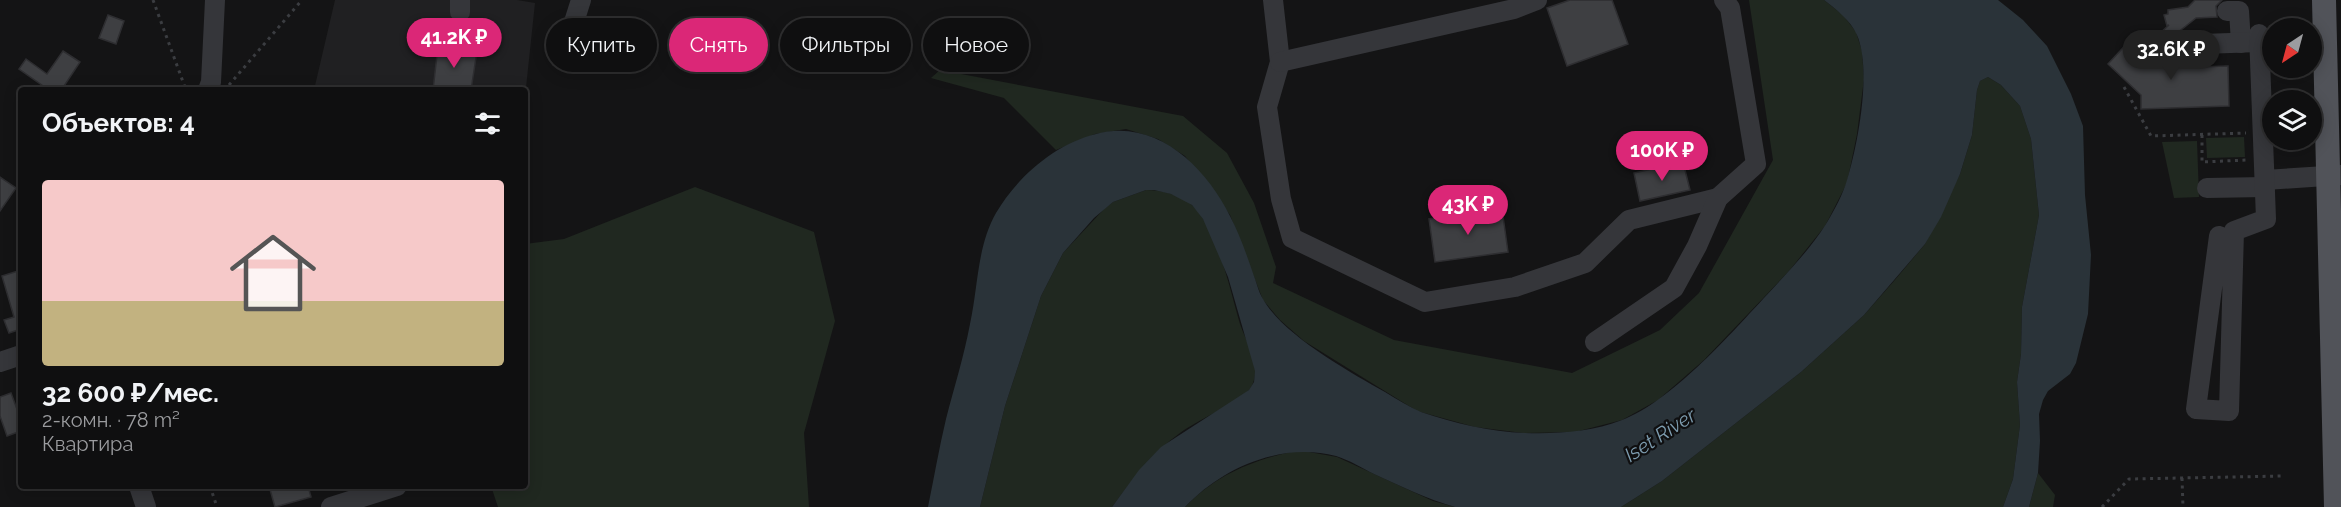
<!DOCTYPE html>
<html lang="ru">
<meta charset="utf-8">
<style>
body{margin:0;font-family:Raleway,sans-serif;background:#181819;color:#f1f3f6;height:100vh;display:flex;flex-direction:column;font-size:22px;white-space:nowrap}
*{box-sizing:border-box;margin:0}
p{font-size:20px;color:#9b9c9f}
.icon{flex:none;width:33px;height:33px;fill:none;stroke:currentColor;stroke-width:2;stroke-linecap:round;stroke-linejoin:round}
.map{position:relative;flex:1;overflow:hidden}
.sheet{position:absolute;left:18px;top:87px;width:510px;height:402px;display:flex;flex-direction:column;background:#0f0f10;border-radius:6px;box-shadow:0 3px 15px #0003,0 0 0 2px #2f2f30}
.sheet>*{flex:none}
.top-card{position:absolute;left:546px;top:18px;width:570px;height:54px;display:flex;gap:12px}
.needle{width:39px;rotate:216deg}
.buttons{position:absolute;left:2262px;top:18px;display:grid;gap:12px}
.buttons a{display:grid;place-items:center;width:60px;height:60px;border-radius:50%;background:#0f0f10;box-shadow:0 3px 15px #0003,0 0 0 2px #2f2f30;font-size:30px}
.price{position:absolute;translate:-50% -51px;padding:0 14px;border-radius:21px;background:#db2777;color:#fff;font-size:20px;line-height:39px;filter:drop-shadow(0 2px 3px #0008)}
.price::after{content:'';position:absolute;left:50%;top:36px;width:18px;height:14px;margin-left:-9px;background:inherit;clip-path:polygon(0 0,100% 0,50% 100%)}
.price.active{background:#222;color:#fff}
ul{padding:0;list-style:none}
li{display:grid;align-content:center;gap:12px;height:318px;padding:0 24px}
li+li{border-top:2px solid #2f2f30}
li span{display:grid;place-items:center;height:186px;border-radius:6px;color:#555}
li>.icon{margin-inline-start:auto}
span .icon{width:108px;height:108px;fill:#fffc;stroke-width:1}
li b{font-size:26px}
h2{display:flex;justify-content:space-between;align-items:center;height:72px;padding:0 24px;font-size:26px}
.tag{padding:0 21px;border-radius:27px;background:#0f0f10;box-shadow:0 3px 15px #0003,0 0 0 2px #2f2f30;font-size:21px;line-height:54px}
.tag.active{background:#db2777;color:#fff}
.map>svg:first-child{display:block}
.built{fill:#202022}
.green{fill:#202820}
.water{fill:#2a3339}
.building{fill:#3e3f42;stroke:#2e2e31;stroke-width:1.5}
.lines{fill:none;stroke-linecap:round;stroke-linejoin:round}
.path{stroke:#3b3d41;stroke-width:3;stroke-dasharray:3 4.5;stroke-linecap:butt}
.minor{stroke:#35363a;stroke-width:20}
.major{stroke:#515359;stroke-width:24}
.labels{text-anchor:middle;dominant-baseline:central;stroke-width:4.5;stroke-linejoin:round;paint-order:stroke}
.water-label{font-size:20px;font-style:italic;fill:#7d9caf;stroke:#0f0f10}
</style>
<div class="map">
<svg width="2341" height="507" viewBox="0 0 2341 507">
<rect width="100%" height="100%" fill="#141415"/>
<polygon class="built" points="335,0 517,0 535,3 525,97 525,90 314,90"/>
<g class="green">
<polygon points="1749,0 1824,0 1843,15 1856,32 1862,51 1864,79 1857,134 1847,183 1825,226 1789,271 1704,360 1658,400 1622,420 1575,432 1523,433 1475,427 1417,411 1304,341 1280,320 1263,300 1230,215 1185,156 1158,139 1126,129 1095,134 1056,150 1004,98 931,78 940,70 1183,116 1227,153 1254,203 1276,267 1273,283 1394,340 1572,373 1660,330 1699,293 1773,160"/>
<polygon points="1988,77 2001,85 2020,106 2031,139 2039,215 2022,307 2021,354 2017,382 2020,425 2013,479 2003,507 1621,507 1662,481 1801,372 1864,315 1894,281 1925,244 1960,174 1972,135 1977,90 1980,81"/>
<polygon points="2244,137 2245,157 2207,158 2206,138"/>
<polygon points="2197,141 2199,197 2174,198 2162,142"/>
<polygon points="695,187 814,232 835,321 804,433 809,507 498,507 491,486 525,486 525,244 564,239"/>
<path d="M1146 190C1162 190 1182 195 1193 206 1218 231 1230 290 1240 324 1245 339 1256 356 1255 372 1255 378 1253 385 1250 389 1237 404 1197 420 1180 433 1152 453 1132 480 1112 507H980L1005 406 1041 296 1063 253 1105 208 1113 202Z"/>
<path d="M1291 452H1309L1337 457 1433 501 1455 507H1185C1215 476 1250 461 1291 452Z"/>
<polygon points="2038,473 2055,495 2053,507 2029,507"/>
</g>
<path class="water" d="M1824 0H1998L2023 20 2047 46 2071 94 2083 126 2085 195 2091 255 2088 314 2076 363 2070 374 2048 391 2043 400 2039 414 2040 441 2038 473 2029 507H2003L2013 479 2020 425 2017 382 2021 354 2022 307 2039 215 2031 139 2020 106 2001 85 1988 77 1980 81 1977 90 1972 135 1960 174 1941 217 1925 244 1864 315 1801 372 1662 481 1621 507H1455C1427 499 1400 486 1374 474 1362 468 1349 460 1336 456 1281 442 1223 467 1185 507H1112L1139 470 1161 447 1249 390 1254 382 1255 371 1228 277 1203 219 1192 205 1171 194 1154 190H1146L1113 202 1094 218 1063 253 1041 296 1005 406 980 507H928C934 478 939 448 946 419 954 388 964 356 970 324 978 288 977 246 996 213 1017 177 1055 144 1096 134 1156 118 1205 166 1230 216 1240 235 1247 256 1254 276 1257 284 1259 293 1263 299 1283 335 1350 372 1385 392 1397 399 1409 407 1421 412 1454 423 1490 432 1525 433 1556 434 1592 432 1622 420 1670 402 1728 337 1763 299 1785 275 1809 251 1826 224 1834 211 1843 194 1847 180 1858 144 1872 70 1857 35 1850 20 1837 10 1824 0Z"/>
<g class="building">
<polygon points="1570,0 1612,0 1628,44 1567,66 1547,8"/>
<polygon points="2195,0 2222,0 2216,6 2217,17 2196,18 2177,33 2167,35 2163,41 2158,35 2169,25 2167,26 2164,15 2168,14 2168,10 2188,7"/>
<polygon points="108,15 124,21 116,44 99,38"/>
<polygon points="2133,37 2167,68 2228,66 2229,106 2141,109 2141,95 2108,64"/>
<polygon points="438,46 477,51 471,90 433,90"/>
<polygon points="63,51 80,62 64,86 71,90 49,90 19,69 26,59 47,74"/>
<polygon points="1683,162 1690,190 1640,201 1634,173"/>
<polygon points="0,177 16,188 0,211"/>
<polygon points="1502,209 1508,252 1435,262 1429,219"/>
<polygon points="21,270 21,329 9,333 4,320 14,317 2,276"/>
<polygon points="11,393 21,420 21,431 7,436 0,416 0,397"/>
<polygon points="269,486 308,486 311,497 275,507"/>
</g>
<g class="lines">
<g class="path">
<polyline points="153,0 186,90"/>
<polyline points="229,85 302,0"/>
<polyline points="2124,87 2151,136 2246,133"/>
<polyline points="2202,135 2202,162 2247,160"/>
<polyline points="2182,478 2183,507"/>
<polyline points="210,486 217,507"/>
<polyline points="2102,507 2129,479 2284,476"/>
</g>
<g class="minor">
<polyline points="460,0 460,12"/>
<polyline points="581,0 574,22 597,43"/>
<polyline points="1273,0 1280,62 1267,107 1281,199 1292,238 1425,302 1515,287 1585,263 1629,220 1718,198"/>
<polyline points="2227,11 2239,11 2241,43"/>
<polyline points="2174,45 2259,42"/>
<polyline points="1280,62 1514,9 1537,0"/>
<polyline points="208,90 211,82 215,0"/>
<polyline points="2265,180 2341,175"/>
<polyline points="2207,188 2265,187"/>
<polyline points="2219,236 2196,409 2229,411 2234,231 2266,219 2259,34"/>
<polyline points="1595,342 1674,288 1697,246 1718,198 1756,164 1730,8 1724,0"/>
<polyline points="0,362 21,355"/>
<polyline points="139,486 146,507"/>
<polyline points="331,507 397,486"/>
</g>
<polyline class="major" points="2324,0 2336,507"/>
</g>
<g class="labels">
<g class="water-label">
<text transform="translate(1660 435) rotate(-33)">Iset River</text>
</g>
</g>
</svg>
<div class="buttons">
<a><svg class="needle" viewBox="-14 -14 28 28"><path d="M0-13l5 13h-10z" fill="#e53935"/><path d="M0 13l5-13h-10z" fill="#9b9c9f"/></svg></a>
<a><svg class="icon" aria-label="layers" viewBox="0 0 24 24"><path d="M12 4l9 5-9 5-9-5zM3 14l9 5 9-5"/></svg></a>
</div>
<b class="price" style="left:454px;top:69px">41.2K ₽</b>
<b class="price active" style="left:2171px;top:81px">32.6K ₽</b>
<b class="price" style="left:1662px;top:182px">100K ₽</b>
<b class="price" style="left:1468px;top:236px">43K ₽</b>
<div class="top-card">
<a class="tag">Купить</a>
<a class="tag active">Снять</a>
<a class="tag">Фильтры</a>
<a class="tag">Новое</a>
</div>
<section class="sheet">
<h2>Объектов: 4<svg class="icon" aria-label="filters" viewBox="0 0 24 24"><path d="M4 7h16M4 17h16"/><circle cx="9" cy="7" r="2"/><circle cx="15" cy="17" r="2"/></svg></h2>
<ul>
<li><span style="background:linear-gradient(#f6c9c9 65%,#c2b280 0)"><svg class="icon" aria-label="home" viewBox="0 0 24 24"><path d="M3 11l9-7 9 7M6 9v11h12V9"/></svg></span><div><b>32 600 ₽/мес.</b><p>2-комн. · 78 m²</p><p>Квартира</p></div></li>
</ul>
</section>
</div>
